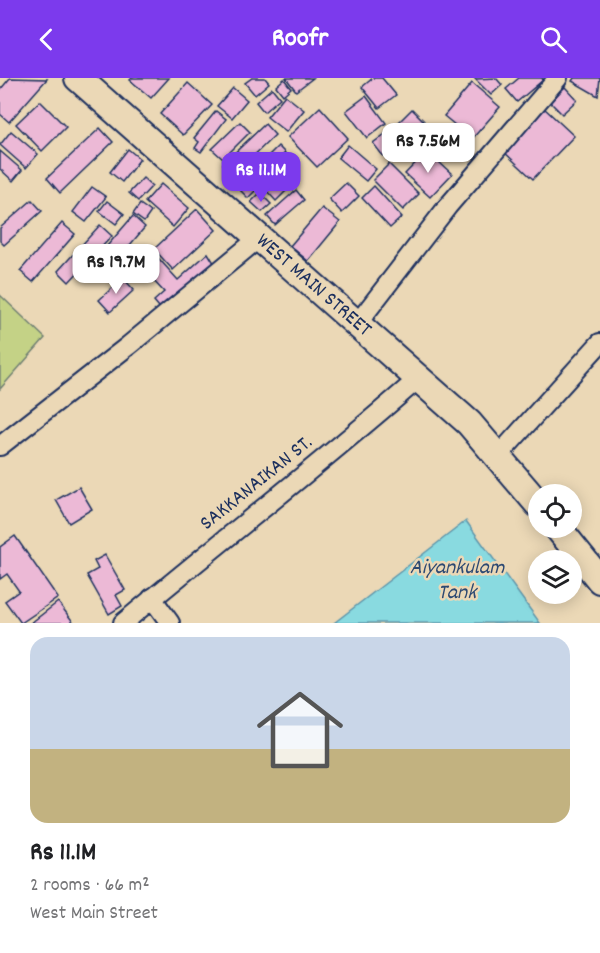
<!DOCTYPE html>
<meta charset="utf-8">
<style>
body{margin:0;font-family:Dekko,sans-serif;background:#f6f6f6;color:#202124;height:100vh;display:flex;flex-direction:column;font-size:22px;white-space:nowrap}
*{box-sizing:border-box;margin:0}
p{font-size:20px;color:#757577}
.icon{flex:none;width:33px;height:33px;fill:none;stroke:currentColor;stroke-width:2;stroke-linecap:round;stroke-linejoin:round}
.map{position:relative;height:545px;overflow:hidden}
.sheet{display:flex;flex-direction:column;background:#fff;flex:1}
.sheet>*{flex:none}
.buttons{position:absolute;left:528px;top:406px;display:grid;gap:12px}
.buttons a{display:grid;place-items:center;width:54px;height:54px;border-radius:50%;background:#fff;box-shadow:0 3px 15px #0003;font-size:30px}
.price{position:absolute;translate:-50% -51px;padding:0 14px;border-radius:12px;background:#fff;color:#222;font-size:20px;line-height:39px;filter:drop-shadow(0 2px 3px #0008)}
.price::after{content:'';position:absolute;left:50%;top:36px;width:18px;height:14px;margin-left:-9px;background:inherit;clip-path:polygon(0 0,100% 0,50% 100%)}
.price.on{background:#7c3aed;color:#fff}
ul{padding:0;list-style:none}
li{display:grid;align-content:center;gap:12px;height:318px;padding:0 30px}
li+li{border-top:2px solid #e0e0e0}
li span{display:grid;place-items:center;height:186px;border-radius:18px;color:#555}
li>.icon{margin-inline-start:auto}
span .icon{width:108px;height:108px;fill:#fffc;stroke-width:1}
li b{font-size:26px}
header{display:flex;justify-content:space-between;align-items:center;height:78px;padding:0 30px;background:#7c3aed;color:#fff;font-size:27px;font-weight:800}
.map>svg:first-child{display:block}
.green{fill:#c4d286;stroke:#708072;stroke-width:1.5}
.water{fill:#89dae0;stroke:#5d96ac;stroke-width:1.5}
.building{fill:#ecb9d6;stroke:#1b2f5e;stroke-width:1.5}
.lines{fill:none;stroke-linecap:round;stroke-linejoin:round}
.street-casing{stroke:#1b2f5e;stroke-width:22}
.secondary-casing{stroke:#1b2f5e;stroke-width:30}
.street{stroke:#ebd8b6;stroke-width:18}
.secondary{stroke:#ebd8b6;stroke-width:26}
.labels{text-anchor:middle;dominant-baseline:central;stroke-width:5;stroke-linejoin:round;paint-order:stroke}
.street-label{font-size:21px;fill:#1b2f5e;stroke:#ebd8b6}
.water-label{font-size:22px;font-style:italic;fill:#2c4972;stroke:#ebd8b6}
</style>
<header><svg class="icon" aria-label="back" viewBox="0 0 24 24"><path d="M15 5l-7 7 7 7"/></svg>Roofr<svg class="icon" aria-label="search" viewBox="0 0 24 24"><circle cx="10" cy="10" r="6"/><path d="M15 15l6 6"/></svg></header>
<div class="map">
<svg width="600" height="545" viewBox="0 0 600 545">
<rect width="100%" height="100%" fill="#ebd8b6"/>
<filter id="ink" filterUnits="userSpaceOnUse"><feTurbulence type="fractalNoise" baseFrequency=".0167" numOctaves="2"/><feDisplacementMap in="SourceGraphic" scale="12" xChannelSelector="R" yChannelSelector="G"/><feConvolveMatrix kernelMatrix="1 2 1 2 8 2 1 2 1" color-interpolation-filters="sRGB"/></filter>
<g filter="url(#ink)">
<polygon class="green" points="0,217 45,260 0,311"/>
<polygon class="water" points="466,443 540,545 334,545"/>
<g class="building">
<polygon points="10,0 47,1 9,44 0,36 0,12"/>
<polygon points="132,0 169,0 151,20 130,2"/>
<polygon points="252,0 265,0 269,5 255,17 245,5"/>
<polygon points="286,0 313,0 296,13"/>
<polygon points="373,0 382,0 396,17 379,30 362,9"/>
<polygon points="496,0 502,7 491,17 475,1"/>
<polygon points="519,0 542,0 543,2 517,24 506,11"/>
<polygon points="574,0 600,0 598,18 572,3"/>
<polygon points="284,1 291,10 283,17 276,8"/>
<polygon points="188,5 212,27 183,57 160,36"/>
<polygon points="472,5 500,29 472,61 444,38"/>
<polygon points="565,9 577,22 562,36 550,24"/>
<polygon points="233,10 247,22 232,40 217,28"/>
<polygon points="272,10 280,20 264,34 256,24"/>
<polygon points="285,17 304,32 286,54 267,39"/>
<polygon points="366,18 386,45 367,60 346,33"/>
<polygon points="40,23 66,49 42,73 16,46"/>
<polygon points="320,29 348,60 317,89 288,59"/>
<polygon points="544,30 574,58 533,101 503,73"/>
<polygon points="412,31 424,43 403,64 391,52"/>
<polygon points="216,33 226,41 201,74 195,70 199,64 194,60"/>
<polygon points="240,44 250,54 223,81 212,71"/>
<polygon points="265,46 275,57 234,97 223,86"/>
<polygon points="424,49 436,60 414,82 402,70"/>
<polygon points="100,50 113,64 60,115 47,100"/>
<polygon points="11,53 38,76 26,90 0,67"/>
<polygon points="388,54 398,67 383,78 373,65"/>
<polygon points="348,67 376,91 366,103 338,80"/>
<polygon points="278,68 285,75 271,89 264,82"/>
<polygon points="128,71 140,81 122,104 110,94"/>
<polygon points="0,73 22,92 13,103 0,91"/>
<polygon points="427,73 452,96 430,119 405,96"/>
<polygon points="257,85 270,98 248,120 235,107"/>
<polygon points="389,86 419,116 403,132 373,102"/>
<polygon points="143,100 152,108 138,123 129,115"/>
<polygon points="276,101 287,112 276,123 265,111"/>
<polygon points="346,105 359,118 342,135 329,121"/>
<polygon points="161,106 189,130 173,149 145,124"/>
<polygon points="374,108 402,139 390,150 362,120"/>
<polygon points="92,109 106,119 86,144 73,134"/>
<polygon points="296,112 304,122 275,147 267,138"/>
<polygon points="260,115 271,126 262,134 251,124"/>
<polygon points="32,122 42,133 4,167 0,163 0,150"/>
<polygon points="107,123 124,136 116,146 99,133"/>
<polygon points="140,126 151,134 144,144 133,136"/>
<polygon points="322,130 340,144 308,183 290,168"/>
<polygon points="197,131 216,152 173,192 154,171"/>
<polygon points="133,138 145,149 114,186 101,175"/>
<polygon points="62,145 75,156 33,204 20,193"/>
<polygon points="100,147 112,158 69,204 58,193"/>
<polygon points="151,172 178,202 208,175 216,188 164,235 154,223 164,214 137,185"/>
<polygon points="123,200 134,212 110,234 99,222"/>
<polygon points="79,409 92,431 69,445 56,422"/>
<polygon points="15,458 58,520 21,545 5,523 19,513 7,496 0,501 0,469"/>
<polygon points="105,477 125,512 116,517 122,528 109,536 87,497 98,491 94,483"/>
<polygon points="58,524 74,545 31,545"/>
</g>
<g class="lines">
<defs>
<g id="street">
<polyline points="357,246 448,128 558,0"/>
<polyline points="0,368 128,268 259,160"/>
<polyline points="499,377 600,265"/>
<polyline points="152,520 170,545"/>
<path d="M123 545C221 463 322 385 418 301"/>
</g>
<g id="secondary">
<polyline points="78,0 469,345 538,426"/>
<polyline points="558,450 600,502"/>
</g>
</defs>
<use href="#street" class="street-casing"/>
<use href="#secondary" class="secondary-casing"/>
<use href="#street" class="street"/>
<use href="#secondary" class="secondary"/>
</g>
</g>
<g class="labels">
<g class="street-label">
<text transform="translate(313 208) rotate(41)">WEST MAIN STREET</text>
<text transform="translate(257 406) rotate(-39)">SAKKANAIKAN ST.</text>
</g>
<g class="water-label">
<text x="457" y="490">Aiyankulam<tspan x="457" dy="25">Tank</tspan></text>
</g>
</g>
</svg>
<div class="buttons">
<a><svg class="icon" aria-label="locate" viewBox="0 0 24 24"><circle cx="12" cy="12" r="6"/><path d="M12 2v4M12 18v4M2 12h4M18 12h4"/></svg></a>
<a><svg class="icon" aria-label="layers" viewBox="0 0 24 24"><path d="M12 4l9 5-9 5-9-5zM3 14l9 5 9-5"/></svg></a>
</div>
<b class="price" style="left:428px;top:96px">Rs 7.56M</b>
<b class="price on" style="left:261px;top:125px">Rs 11.1M</b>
<b class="price" style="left:116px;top:217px">Rs 19.7M</b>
</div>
<section class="sheet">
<ul>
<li><span style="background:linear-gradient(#c9d6e8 60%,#c2b280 0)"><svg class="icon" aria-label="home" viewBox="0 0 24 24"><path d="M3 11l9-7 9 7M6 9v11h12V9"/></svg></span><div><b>Rs 11.1M</b><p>2 rooms · 66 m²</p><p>West Main Street</p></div></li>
</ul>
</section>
